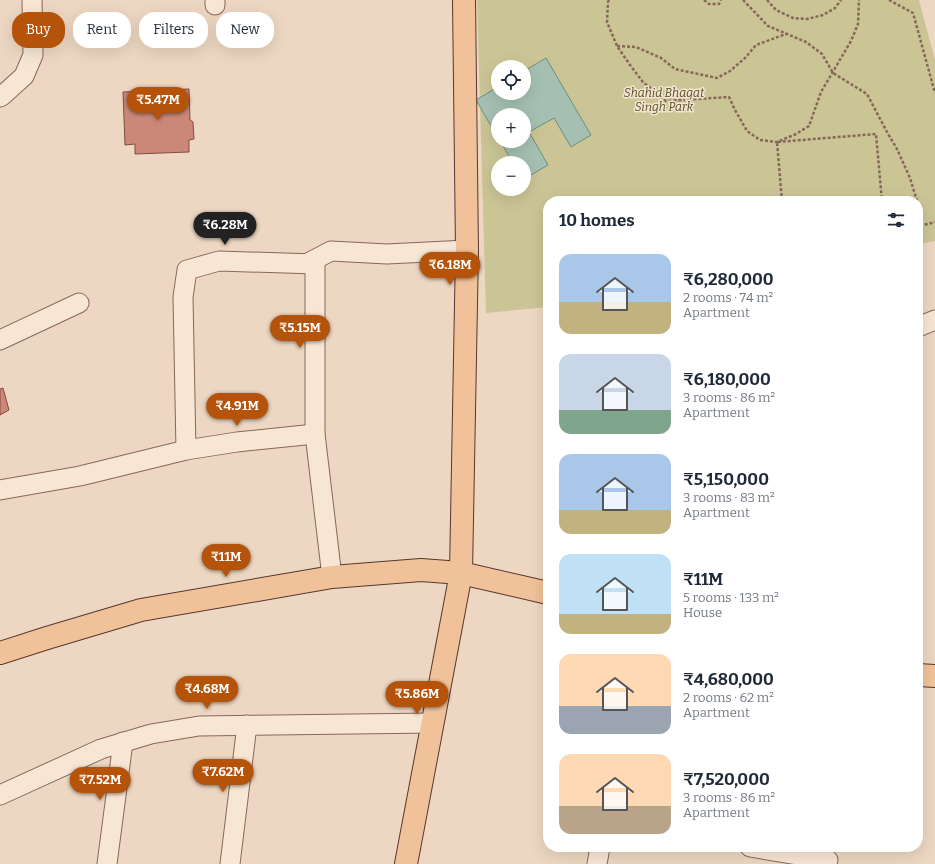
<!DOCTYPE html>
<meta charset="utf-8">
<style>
body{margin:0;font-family:Bitter,serif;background:#f2f2f3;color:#1f2937;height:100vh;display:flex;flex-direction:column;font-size:15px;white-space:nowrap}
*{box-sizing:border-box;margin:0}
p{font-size:13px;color:#747a83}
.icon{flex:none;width:22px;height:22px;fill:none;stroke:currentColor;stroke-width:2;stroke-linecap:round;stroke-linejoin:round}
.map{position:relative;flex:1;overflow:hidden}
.panel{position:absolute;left:543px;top:196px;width:380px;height:656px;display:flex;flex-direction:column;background:#fff;border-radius:16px;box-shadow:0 4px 16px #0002}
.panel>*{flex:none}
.top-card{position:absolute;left:12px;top:12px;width:380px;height:36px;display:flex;gap:8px}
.tools{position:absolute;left:491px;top:60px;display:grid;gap:8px}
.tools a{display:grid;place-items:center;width:40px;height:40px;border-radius:50%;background:#fff;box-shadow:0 4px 16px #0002;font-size:20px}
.price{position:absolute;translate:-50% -34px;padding:0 9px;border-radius:14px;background:#b45309;color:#fff;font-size:13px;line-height:26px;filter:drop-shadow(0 1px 2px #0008)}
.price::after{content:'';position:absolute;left:50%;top:24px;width:12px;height:9px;margin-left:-6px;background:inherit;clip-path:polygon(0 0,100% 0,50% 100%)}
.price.current{background:#222;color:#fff}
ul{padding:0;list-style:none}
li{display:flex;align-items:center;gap:12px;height:100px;padding:0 16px}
li span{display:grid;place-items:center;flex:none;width:112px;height:80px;border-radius:12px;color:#555}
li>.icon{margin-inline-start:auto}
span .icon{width:48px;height:48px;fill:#fffc;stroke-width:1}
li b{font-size:17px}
h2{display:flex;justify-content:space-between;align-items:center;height:48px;padding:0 16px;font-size:17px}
.pill{padding:0 14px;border-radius:16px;background:#fff;box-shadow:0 4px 16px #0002;font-size:14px;line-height:36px}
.pill.current{background:#b45309;color:#fff}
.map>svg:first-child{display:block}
.green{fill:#cbc596;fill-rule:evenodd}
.water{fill:#a5c0b2;stroke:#6c8e7e}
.building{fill:#cb8878;stroke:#864b40}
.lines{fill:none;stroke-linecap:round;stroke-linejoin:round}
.minor-casing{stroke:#87675a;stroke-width:21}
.major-casing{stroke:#55372e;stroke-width:24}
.path{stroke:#87675a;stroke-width:2.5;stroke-dasharray:3 2;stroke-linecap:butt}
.minor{stroke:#f8e6d5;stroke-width:19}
.major{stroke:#f1c29a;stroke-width:22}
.labels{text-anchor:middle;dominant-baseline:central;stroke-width:3;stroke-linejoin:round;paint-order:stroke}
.park-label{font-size:12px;font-style:italic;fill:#525324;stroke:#f5e3d2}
</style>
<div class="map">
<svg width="935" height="864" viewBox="0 0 935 864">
<rect width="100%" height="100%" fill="#edd7c2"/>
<path class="green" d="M477 0H919L935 60V241L918 244V201H548V307L486 313ZM498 67H524V93H498ZM498 115H524V141H498ZM498 163H524V189H498Z"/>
<polygon class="water" points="546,58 591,135 571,147 554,118 529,132 548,165 524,179 524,163 513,163 500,141 524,141 524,115 498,115 498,138 476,100 498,87 498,93 524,93 524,71"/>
<g class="building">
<polygon points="189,89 190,120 193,122 194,139 189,140 189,152 135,154 135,144 125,145 123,92"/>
<polygon points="3,388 9,410 0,415 0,389"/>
</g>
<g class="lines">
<defs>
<g id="minor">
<polyline points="215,5 215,0"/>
<polyline points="0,97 3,95 24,76 33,55 32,0"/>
<polyline points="918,327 935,320"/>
<polyline points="0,340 79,303"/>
<polyline points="315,434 315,264"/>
<polyline points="186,450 183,297 187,270 219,261 315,264 310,262 331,251 387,254 467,250"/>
<polyline points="0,490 80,476 186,450 237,442 315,434 332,577"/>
<polyline points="0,795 101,749 151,734 199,726 433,723"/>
<polyline points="750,847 828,860"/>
<polyline points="107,864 123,742"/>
<polyline points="230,864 247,725"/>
<polyline points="597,864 600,847"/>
</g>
<g id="major">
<polyline points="0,653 47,638 141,610 332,577 421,570 461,573 548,593"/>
<polyline points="918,675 935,676"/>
<polyline points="406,864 461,573 467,250 464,0"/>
</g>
</defs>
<use href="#minor" class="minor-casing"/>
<use href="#major" class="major-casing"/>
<g class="path">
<polyline points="609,0 608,2 607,22 617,46 630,65 643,82 666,101 729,97 735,110 747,131 760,140 777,142 796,134 809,126 821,92 851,41 858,24 859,0"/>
<polyline points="704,0 709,4 719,4 721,0"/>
<polyline points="743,0 768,26 806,42 822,54 833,73 867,94 887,132 897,149 910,178 917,201"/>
<polyline points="767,0 776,10 793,18 807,19 823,15 835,8 841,0"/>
<polyline points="889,0 913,13 935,93"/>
<polyline points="617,46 636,47 661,58 675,69 717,78 730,71 745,58 756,45 786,34"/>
<polyline points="782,201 777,142 876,134 882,201"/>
<polyline points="918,211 920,226 935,222"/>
</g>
<use href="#minor" class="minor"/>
<use href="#major" class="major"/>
</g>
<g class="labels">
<g class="park-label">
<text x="664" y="93">Shahid Bhagat<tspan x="664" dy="14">Singh Park</tspan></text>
</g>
</g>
</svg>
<div class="tools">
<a><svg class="icon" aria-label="locate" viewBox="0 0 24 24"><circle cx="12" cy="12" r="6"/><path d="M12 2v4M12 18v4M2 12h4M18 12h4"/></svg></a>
<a>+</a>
<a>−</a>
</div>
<b class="price" style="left:158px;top:121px">₹5.47M</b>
<b class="price current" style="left:225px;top:246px">₹6.28M</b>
<b class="price" style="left:450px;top:286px">₹6.18M</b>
<b class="price" style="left:300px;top:349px">₹5.15M</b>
<b class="price" style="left:237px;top:427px">₹4.91M</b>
<b class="price" style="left:226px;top:578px">₹11M</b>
<b class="price" style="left:207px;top:710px">₹4.68M</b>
<b class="price" style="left:417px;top:715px">₹5.86M</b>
<b class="price" style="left:223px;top:793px">₹7.62M</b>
<b class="price" style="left:100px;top:801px">₹7.52M</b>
<div class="top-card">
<a class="pill current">Buy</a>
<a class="pill">Rent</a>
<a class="pill">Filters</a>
<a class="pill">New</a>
</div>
<section class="panel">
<h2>10 homes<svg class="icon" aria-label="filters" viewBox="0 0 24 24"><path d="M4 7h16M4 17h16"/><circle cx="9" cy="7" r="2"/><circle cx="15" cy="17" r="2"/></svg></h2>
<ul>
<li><span style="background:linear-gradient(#a9c7e8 60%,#c2b280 0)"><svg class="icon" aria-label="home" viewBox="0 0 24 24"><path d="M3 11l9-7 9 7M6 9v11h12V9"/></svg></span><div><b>₹6,280,000</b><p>2 rooms · 74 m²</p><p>Apartment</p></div></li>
<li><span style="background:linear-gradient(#c9d6e8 70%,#7fa58c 0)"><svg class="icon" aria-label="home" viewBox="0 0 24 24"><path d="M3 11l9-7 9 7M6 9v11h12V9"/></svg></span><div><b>₹6,180,000</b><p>3 rooms · 86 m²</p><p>Apartment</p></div></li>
<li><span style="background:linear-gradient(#a9c7e8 70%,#c2b280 0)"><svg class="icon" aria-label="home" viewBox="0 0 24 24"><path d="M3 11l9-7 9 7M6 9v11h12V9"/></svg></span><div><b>₹5,150,000</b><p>3 rooms · 83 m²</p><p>Apartment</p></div></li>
<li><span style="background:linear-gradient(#bfe0f5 75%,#c2b280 0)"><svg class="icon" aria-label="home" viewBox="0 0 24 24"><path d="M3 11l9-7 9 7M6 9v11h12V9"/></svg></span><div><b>₹11M</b><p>5 rooms · 133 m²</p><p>House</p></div></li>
<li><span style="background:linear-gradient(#ffd9b3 65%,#9aa5b1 0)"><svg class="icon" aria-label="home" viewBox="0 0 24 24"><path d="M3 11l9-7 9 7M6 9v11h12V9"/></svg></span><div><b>₹4,680,000</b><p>2 rooms · 62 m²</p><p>Apartment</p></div></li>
<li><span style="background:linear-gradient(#ffd9b3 65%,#b9a48a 0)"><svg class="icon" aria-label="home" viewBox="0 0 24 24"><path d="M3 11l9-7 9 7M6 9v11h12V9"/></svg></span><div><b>₹7,520,000</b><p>3 rooms · 86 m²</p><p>Apartment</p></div></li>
</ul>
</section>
</div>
